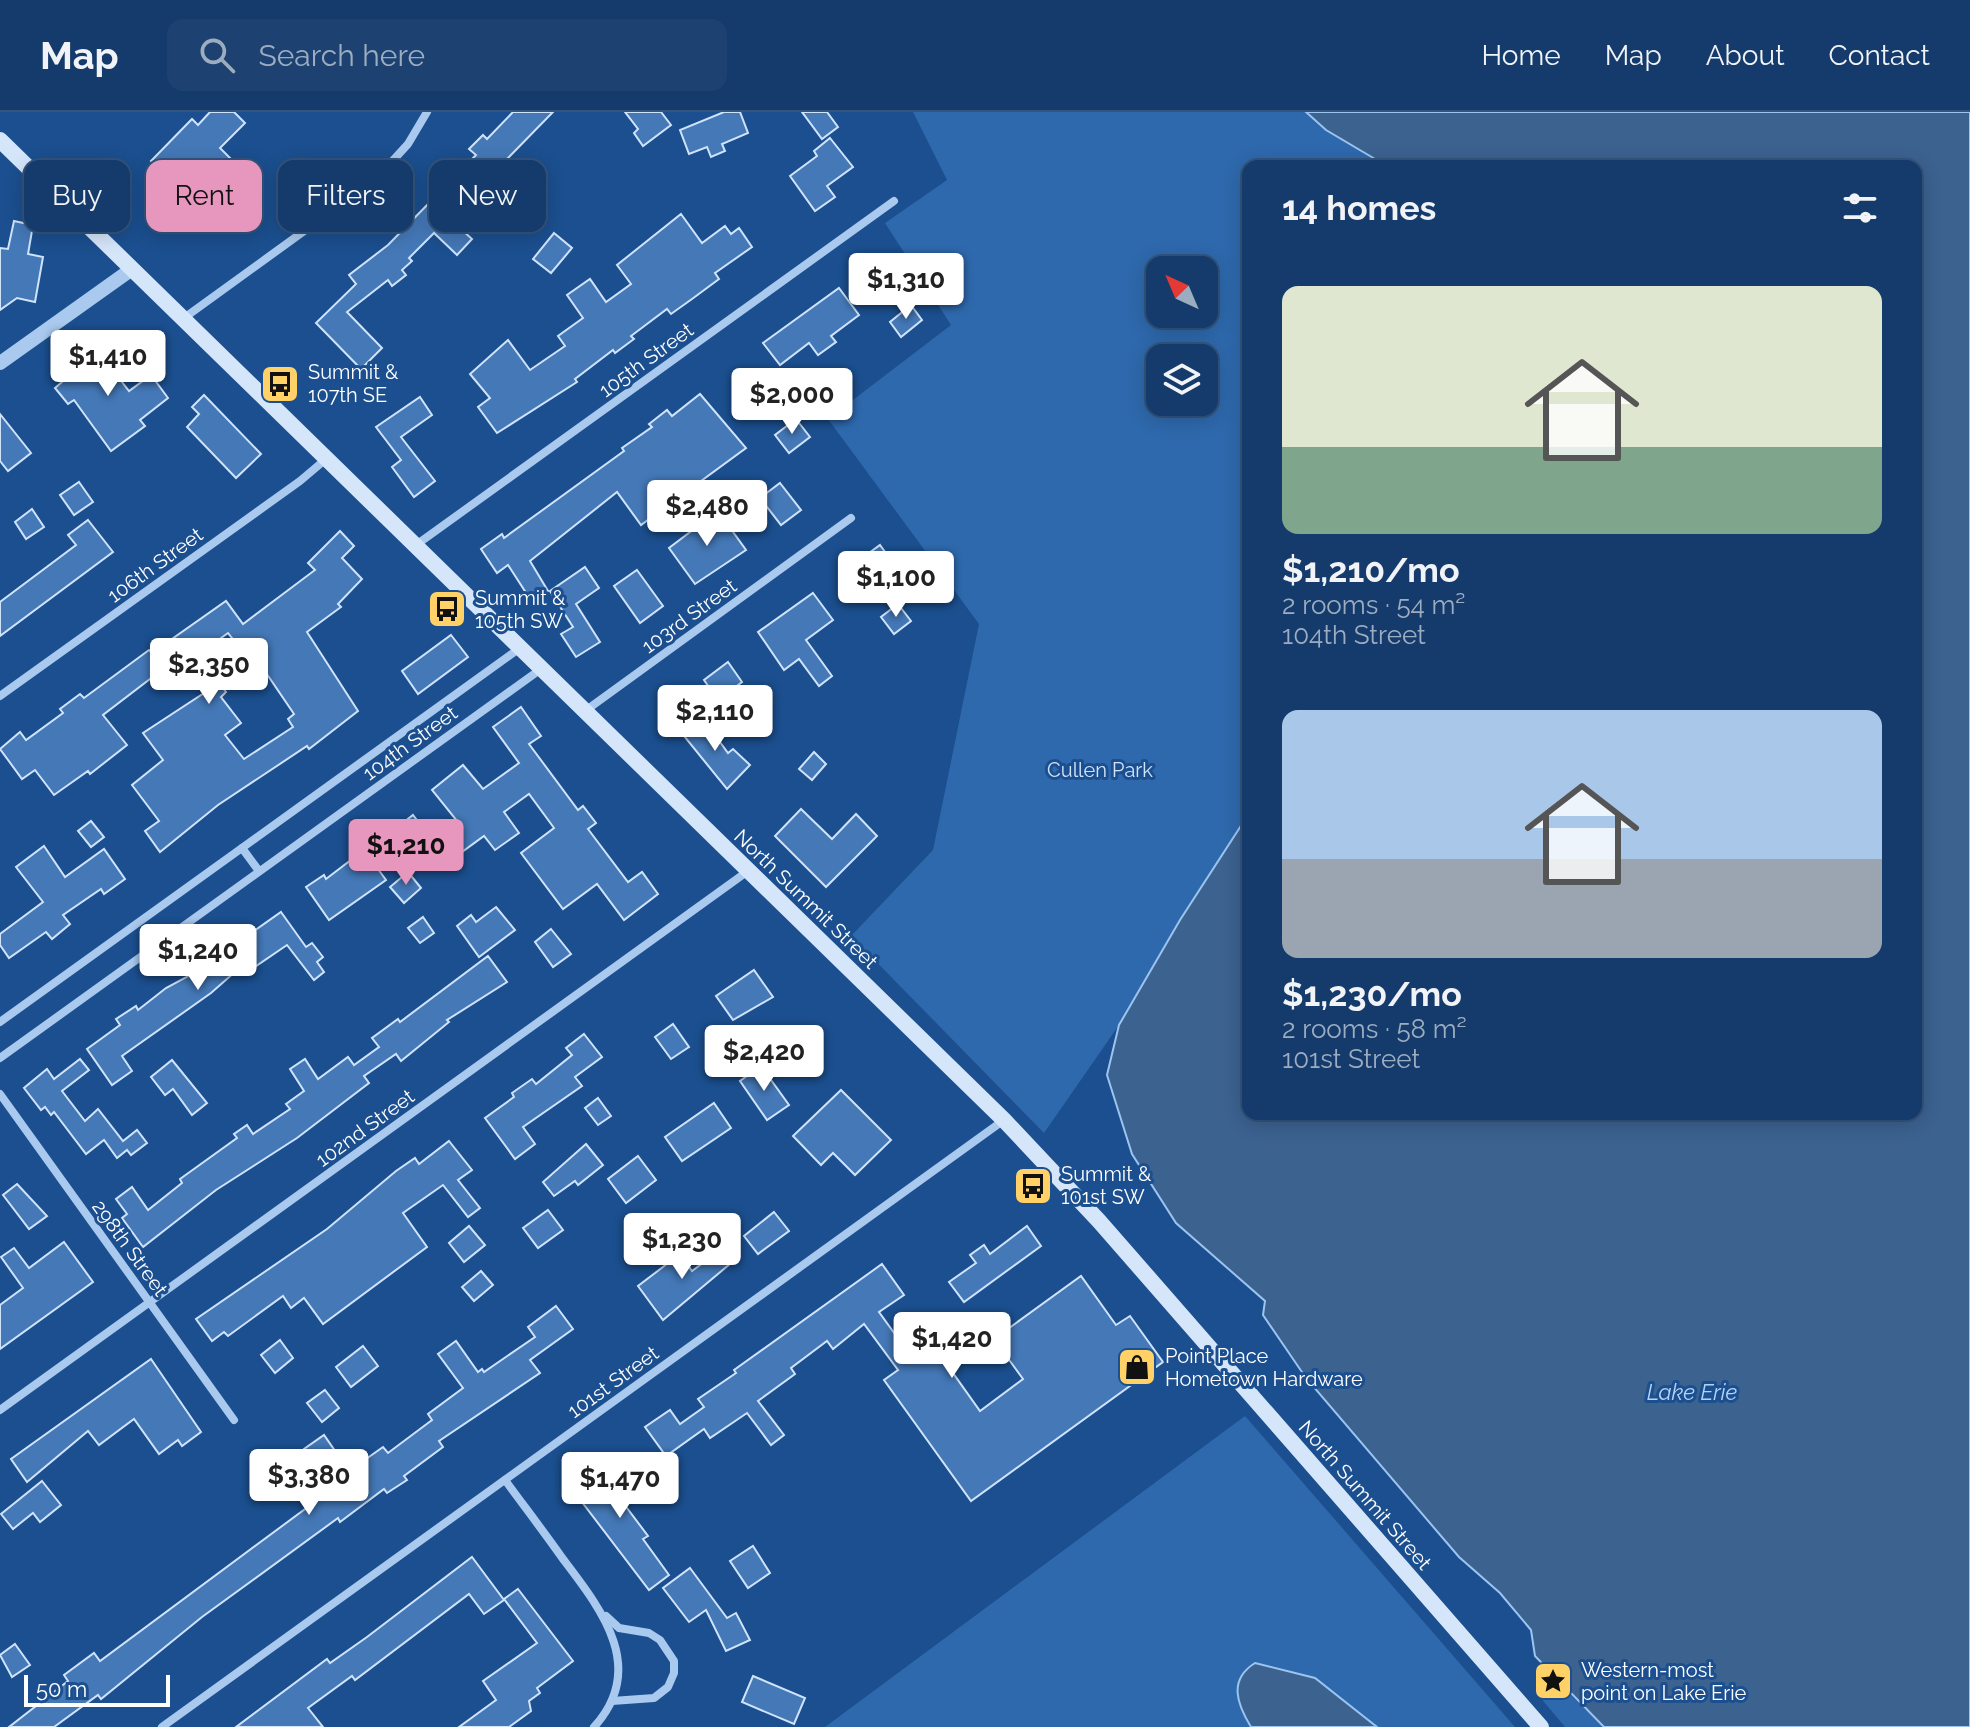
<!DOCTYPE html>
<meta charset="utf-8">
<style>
body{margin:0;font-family:Raleway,sans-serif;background:#1d4271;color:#f1f3f6;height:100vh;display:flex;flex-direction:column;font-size:30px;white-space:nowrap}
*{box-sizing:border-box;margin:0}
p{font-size:26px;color:#9dadc1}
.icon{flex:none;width:44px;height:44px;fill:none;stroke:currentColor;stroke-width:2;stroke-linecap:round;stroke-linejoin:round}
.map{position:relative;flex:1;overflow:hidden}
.drawer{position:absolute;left:1242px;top:48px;width:680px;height:960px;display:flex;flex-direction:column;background:#143b6b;border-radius:16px;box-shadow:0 4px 20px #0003,0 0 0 2px #33557e}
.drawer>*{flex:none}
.hud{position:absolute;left:24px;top:48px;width:760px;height:72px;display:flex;gap:16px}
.needle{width:52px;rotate:316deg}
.buttons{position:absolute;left:1146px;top:144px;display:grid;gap:16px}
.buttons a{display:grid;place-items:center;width:72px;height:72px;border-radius:16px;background:#143b6b;box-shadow:0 4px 20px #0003,0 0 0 2px #33557e;font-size:40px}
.scale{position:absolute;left:24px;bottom:20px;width:146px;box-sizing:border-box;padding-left:8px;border:4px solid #fff;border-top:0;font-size:22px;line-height:28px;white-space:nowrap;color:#fff;-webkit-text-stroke:6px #1b4f8f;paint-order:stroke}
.price{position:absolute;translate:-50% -68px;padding:0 18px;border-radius:8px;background:#fff;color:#222;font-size:26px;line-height:52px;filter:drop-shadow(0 2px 4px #0008)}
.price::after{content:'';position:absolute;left:50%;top:48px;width:24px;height:18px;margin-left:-12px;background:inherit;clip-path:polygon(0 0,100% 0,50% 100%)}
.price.selected{background:#e797bd;color:#111}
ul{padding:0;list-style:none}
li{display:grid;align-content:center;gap:16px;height:424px;padding:0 40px}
li span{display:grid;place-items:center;height:248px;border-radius:16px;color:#555}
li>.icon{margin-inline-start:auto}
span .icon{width:144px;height:144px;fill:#fffc;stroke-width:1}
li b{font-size:34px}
h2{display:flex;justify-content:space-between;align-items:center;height:96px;padding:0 40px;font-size:34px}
.tag{padding:0 28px;border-radius:16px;background:#143b6b;box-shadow:0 4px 20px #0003,0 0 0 2px #33557e;font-size:28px;line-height:72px}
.tag.selected{background:#e797bd;color:#111}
header{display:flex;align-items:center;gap:48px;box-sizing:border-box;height:112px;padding:0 40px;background:#143b6b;border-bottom:2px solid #33557e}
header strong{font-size:38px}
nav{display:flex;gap:44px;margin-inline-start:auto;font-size:28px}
.search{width:560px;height:72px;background:#1d4271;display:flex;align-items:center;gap:20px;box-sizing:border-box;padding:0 28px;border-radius:16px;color:#9dadc1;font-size:30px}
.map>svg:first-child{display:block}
.green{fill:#2e69ad;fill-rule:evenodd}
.water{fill:#3c6290;stroke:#9cc4f0;stroke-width:2}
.building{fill:#4478b7;stroke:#cfe3fa;stroke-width:2}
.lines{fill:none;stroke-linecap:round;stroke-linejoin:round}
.minor{stroke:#a9c9ee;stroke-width:8}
.tertiary{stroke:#a9c9ee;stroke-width:14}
.secondary{stroke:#d6e6fa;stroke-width:16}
.labels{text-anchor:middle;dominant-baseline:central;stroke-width:6;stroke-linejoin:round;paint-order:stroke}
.street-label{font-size:20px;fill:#fff;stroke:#1b4f8f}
.poi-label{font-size:20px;fill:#fff;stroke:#1b4f8f;text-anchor:start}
.park-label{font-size:20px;fill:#cfe3fa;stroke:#1b4f8f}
.water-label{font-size:22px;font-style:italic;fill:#b5d3f5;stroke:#1b4f8f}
</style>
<header>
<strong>Map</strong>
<div class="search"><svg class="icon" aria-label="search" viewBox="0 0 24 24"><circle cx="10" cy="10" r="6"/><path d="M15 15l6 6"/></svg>Search here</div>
<nav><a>Home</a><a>Map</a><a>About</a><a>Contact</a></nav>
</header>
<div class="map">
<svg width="1970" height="1615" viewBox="0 0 1970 1615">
<rect width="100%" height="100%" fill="#1b4f8f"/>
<g class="green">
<path d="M913 0H1306L1326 18 1387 54H1248V703L1180 808 1119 913 1044 1021 851 824 933 738 979 512 828 307 951 213 885 111 947 68ZM1160 158H1204V202H1160ZM1160 246H1204V290H1160Z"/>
<polygon points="1245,1304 1515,1615 825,1615"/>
<polygon points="1557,1570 1604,1615 1565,1615 1539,1584"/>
</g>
<g class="water">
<polygon points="1306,0 1970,0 1970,1615 1604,1615 1535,1544 1531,1518 1500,1481 1459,1445 1306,1266 1263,1203 1265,1189 1176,1111 1132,1042 1107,963 1119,913 1180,808 1248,703 1248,1002 1916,1002 1916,54 1387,54 1326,18"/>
<path d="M1255 1551 1315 1566 1377 1615H1251C1237 1592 1228 1568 1255 1551Z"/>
</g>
<g class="building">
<polygon points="210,0 234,0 245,11 220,36 244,60 219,85 214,80 199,96 151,49 192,7 198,13"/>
<polygon points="513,0 553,0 508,46 511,49 491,69 495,72 461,108 466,113 462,118 472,127 457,143 434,121 409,146 412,149 402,158 406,163 392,174 388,168 347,200 382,236 361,257 316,211 356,172 349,163 388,133 476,43 469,37 483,23 487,27"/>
<polygon points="625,0 661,0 671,13 643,34 634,21 638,17"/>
<polygon points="724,0 740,0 748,21 722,32 725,39 711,45 707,35 689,42 680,18"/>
<polygon points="802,0 827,0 838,15 822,27"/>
<polygon points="830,26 853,55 827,74 835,85 815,99 790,64 817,44 814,39"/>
<polygon points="681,102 702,131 725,114 731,122 739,116 752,135 715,161 719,167 692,187 671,202 667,197 631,224 634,227 615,241 613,238 575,267 577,270 497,321 478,295 490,286 470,262 508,228 530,258 565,234 558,224 583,206 567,183 590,167 606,190 631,172 617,153"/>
<polygon points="14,109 33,113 28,142 43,145 35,190 17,186 0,198 0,136 8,137"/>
<polygon points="554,121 572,136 551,161 533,147"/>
<polygon points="839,176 859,203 831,224 836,230 818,243 809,231 780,253 763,231"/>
<polygon points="911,193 922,208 901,225 890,210"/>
<polygon points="94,234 129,279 151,263 168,286 140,308 145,314 111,339 74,288 68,292 55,276 63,269 58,262"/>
<polygon points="700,282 746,336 641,413 617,380 530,449 548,479 532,490 508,453 497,461 481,437 502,422 504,426 624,339 622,336 652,315 649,312 667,298 672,304"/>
<polygon points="204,283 261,342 236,366 187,315 199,302 192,295"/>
<polygon points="420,285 432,303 401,325 435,369 414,385 392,355 401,348 376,315"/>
<polygon points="0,302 31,341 8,359 0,349"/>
<polygon points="796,307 810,325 789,341 775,323"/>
<polygon points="79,370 93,390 74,403 60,383"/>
<polygon points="780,371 801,398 781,413 760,386"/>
<polygon points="32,397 44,415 26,427 15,410"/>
<polygon points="718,399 746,438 695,472 669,436"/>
<polygon points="88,408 113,440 0,524 0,490 76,433 68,423"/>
<polygon points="340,419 354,434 342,446 362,467 338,492 341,495 307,520 358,599 309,637 307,634 218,693 160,740 145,719 159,709 132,673 163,648 143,621 204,581 198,574 212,562 226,580 221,585 241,611 225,623 244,647 293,615 288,607 294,602 260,552 256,555 228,521 189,549 184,541 103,603 127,633 90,662 88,659 54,683 35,658 22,667 0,637 20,620 26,628 63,601 60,597 80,582 84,586 149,538 152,541 226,489 243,512 315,458 308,451"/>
<polygon points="880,433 901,462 874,480 854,452"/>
<polygon points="585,455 599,476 576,492 600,530 576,545 561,522 573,515 550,479"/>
<polygon points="637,458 663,494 640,511 614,474"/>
<polygon points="813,481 833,508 806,528 832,564 819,574 799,547 784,558 758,520"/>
<polygon points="898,492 911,509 894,522 881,505"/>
<polygon points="451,523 468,545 418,582 402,559"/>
<polygon points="728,550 742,570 718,588 704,568"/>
<polygon points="521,595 541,624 529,632 578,698 583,694 596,711 588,717 628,770 642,760 658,782 624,808 597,772 563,797 521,741 554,716 529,682 504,700 519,721 495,738 484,724 451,748 439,732 462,715 432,678 463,653 483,677 519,651 493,615"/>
<polygon points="701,604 728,641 733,637 750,653 727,677 680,619"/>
<polygon points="814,640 826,652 812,668 799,657"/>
<polygon points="801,697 832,727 856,702 877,724 826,775 775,724"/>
<polygon points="413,703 432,727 413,742 394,718"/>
<polygon points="91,709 104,725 91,735 78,719"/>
<polygon points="44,734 65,765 104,737 125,767 104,782 101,777 63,803 70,812 52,827 46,820 9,846 0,833 0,822 43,790 16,755"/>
<polygon points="364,738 386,768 329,808 306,775 324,763 326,767"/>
<polygon points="408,760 421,776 404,791 390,775"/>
<polygon points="496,795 515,818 479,845 457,814 471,803 476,810"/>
<polygon points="281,800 306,835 312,831 323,845 317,850 324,860 314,868 287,833 249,859 244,852 211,881 122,944 132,959 112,973 87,937 120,913 116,907 136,894 138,898 166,876 196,860"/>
<polygon points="423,805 434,821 420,831 408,816"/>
<polygon points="551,817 571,842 553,855 535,830"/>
<polygon points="488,844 507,870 447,908 449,910 401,949 396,942 364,964 369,971 297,1026 216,1078 143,1135 122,1106 127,1102 116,1087 132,1075 148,1098 182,1071 180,1067 237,1026 234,1022 247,1013 253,1022 290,997 286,992 304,979 290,957 305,947 318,967 348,945 354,953 379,935 372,926 398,907 400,910"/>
<polygon points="754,858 773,885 733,908 716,884"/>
<polygon points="673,912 689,935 671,947 655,925"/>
<polygon points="584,922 602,945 575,965 582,974 523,1015 535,1032 515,1047 485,1006 514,985 512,981 532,967 536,972 572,943 566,936"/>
<polygon points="80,947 89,958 62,979 85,1009 98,997 123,1029 137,1018 147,1031 131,1043 127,1038 117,1046 104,1028 86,1042 54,1000 51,1003 45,995 41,998 24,976 47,957 54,967"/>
<polygon points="172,948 207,991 192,1003 173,977 165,983 151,965"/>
<polygon points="761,954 789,993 767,1008 740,969"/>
<polygon points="841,978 891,1028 855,1063 833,1041 821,1053 793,1024"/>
<polygon points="598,986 611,1004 598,1013 585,996"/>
<polygon points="714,991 731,1016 682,1049 665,1025"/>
<polygon points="449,1029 472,1058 458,1068 480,1096 468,1105 443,1073 403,1101 427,1135 323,1212 304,1186 291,1196 283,1184 228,1224 224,1220 212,1229 196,1207 327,1117 396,1059 415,1046 419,1052"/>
<polygon points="586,1032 603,1053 578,1073 575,1069 554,1084 543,1070"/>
<polygon points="638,1044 656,1068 626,1091 608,1067"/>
<polygon points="17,1072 47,1104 29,1117 3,1083"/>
<polygon points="548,1098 563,1118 538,1136 523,1116"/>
<polygon points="774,1100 789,1119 758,1142 744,1124"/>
<polygon points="469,1114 485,1133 464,1150 449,1131"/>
<polygon points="1027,1114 1041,1134 964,1190 949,1170 976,1151 970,1143 984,1133 990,1142"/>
<polygon points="64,1130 93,1170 0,1237 0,1193 23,1176 1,1145 14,1136 29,1156"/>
<polygon points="727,1133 737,1146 663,1208 638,1174 680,1142 692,1159"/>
<polygon points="882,1152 904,1183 879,1200 913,1247 933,1233 980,1299 1023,1267 994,1227 1081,1164 1116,1213 1130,1204 1163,1250 971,1389 884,1268 898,1258 864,1212 833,1237 827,1229 791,1256 795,1262 758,1289 784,1323 771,1333 747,1301 710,1326 704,1317 666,1344 645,1315 670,1298 680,1312 704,1295 698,1287 736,1261 734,1258"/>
<polygon points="481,1159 493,1173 474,1189 462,1175"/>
<polygon points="556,1194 573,1217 530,1248 540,1261 439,1329 443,1335 404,1364 407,1368 387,1381 384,1377 340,1410 338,1406 202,1505 101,1587 98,1583 54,1615 9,1615 68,1569 64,1563 94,1541 100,1549 332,1377 304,1337 324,1323 349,1359 383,1335 388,1341 432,1308 428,1302 463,1276 438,1242 456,1229 478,1260 482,1257 484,1260 535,1225 528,1215"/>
<polygon points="280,1228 293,1246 275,1261 261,1243"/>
<polygon points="363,1234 378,1254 351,1275 336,1255"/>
<polygon points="151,1247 201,1320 182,1334 178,1328 159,1342 134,1307 99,1333 88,1319 27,1370 11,1347"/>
<polygon points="325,1278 339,1296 322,1310 307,1291"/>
<polygon points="617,1344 633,1366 615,1380 648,1424 643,1427 669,1463 649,1478 572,1377"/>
<polygon points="42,1369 61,1393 40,1410 33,1401 13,1417 1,1402"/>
<polygon points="753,1434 770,1461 748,1476 730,1449"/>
<polygon points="472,1445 504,1488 484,1502 469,1482 355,1568 352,1564 308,1596 323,1615 236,1615 327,1547 330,1551 367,1525"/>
<polygon points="690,1456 727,1506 736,1501 750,1528 726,1539 706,1498 689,1510 663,1476"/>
<polygon points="518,1477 573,1549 537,1576 540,1581 529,1589 531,1599 509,1615 459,1615 496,1588 483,1569 537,1531 504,1487"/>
<polygon points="15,1532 30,1553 12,1565 0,1543"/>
<polygon points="753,1564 805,1586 794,1612 742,1590"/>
</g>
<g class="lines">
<g class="minor">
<polyline points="184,206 376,67 408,32 427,0"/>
<polyline points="416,433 894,89"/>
<polyline points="0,584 300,369 326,347"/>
<polyline points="585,599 851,406"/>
<polyline points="242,736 259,759"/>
<polyline points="0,910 520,536"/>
<polyline points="0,946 541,557"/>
<polyline points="0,982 234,1308"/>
<polyline points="0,1298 748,759"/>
<path d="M505 1368C524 1394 544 1420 563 1447 601 1497 648 1556 594 1615"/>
<polyline points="606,1504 619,1516 649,1521 660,1528 674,1549 674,1561 668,1575 654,1586 612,1589"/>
<polyline points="162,1615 1004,1008"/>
</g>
<polyline class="tertiary" points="0,251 132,157"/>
<polyline class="secondary" points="0,28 1004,1008 1099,1109 1541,1615"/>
</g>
<defs>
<symbol id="bus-square" viewBox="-11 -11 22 22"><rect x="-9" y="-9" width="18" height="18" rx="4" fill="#ffd166" stroke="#1b4f8f"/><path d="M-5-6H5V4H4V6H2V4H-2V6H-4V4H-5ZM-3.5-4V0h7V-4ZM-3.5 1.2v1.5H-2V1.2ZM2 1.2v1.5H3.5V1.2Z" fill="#111"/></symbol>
<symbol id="shop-square" viewBox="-11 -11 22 22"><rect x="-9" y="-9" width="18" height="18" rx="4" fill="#ffd166" stroke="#1b4f8f"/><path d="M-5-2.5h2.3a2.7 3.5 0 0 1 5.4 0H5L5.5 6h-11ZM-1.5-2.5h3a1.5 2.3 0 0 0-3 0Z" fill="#111"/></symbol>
<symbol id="sight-square" viewBox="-11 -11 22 22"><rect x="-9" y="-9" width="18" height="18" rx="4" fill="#ffd166" stroke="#1b4f8f"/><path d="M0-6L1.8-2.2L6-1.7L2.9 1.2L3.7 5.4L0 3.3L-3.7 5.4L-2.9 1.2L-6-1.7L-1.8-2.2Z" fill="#111"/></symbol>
</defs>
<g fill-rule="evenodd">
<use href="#bus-square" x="258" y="250" width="44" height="44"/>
<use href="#bus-square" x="425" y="475" width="44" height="44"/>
<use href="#bus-square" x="1011" y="1052" width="44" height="44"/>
<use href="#shop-square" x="1115" y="1233" width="44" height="44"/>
<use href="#sight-square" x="1531" y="1547" width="44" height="44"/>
</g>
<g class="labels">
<g class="street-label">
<text transform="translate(646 248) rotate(-36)">105th Street</text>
<text transform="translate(155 453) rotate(-36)">106th Street</text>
<text transform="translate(689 504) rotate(-36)">103rd Street</text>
<text transform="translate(410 631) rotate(-36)">104th Street</text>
<text transform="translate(806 787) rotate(44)">North Summit Street</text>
<text transform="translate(365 1016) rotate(-36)">102nd Street</text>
<text transform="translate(130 1136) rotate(54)">298th Street</text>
<text transform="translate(613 1270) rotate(-36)">101st Street</text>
<text transform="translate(1365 1383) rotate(49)">North Summit Street</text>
</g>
<g class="poi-label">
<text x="308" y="260">Summit &amp;<tspan x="308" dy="23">107th SE</tspan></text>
<text x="475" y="486">Summit &amp;<tspan x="475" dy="23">105th SW</tspan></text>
<text x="1061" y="1062">Summit &amp;<tspan x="1061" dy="23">101st SW</tspan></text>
<text x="1165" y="1244">Point Place<tspan x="1165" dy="23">Hometown Hardware</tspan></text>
<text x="1581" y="1558">Western-most<tspan x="1581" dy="23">point on Lake Erie</tspan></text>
</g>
<g class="park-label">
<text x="1100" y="658">Cullen Park</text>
</g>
<g class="water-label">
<text x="1692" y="1280">Lake Erie</text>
</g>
</g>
</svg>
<div class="buttons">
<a><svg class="needle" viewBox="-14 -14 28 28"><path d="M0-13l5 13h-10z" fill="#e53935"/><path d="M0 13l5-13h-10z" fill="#9dadc1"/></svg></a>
<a><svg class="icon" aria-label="layers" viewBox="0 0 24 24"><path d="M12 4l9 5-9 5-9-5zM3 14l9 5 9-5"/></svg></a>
</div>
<div class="scale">50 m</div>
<b class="price" style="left:906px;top:209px">$1,310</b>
<b class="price" style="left:108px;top:286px">$1,410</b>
<b class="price" style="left:792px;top:324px">$2,000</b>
<b class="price" style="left:707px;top:436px">$2,480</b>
<b class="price" style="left:896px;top:507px">$1,100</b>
<b class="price" style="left:209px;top:594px">$2,350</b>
<b class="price" style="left:715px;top:641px">$2,110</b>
<b class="price selected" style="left:406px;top:775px">$1,210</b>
<b class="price" style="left:198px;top:880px">$1,240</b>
<b class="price" style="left:764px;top:981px">$2,420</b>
<b class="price" style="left:682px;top:1169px">$1,230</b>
<b class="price" style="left:952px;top:1268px">$1,420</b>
<b class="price" style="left:309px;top:1405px">$3,380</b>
<b class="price" style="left:620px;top:1408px">$1,470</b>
<div class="hud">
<a class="tag">Buy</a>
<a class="tag selected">Rent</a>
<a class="tag">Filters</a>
<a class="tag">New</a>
</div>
<section class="drawer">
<h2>14 homes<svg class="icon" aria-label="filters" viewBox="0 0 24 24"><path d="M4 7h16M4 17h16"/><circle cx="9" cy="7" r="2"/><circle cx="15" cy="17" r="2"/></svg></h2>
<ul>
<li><span style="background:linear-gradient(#dfe7d0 65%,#7fa58c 0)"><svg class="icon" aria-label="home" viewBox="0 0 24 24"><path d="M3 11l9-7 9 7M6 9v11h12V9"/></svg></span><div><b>$1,210/mo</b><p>2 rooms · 54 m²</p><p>104th Street</p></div></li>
<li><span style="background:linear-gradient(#a9c7e8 60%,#9aa5b1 0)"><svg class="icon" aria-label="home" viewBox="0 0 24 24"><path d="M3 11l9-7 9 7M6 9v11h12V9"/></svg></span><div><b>$1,230/mo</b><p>2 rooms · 58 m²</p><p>101st Street</p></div></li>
</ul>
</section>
</div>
